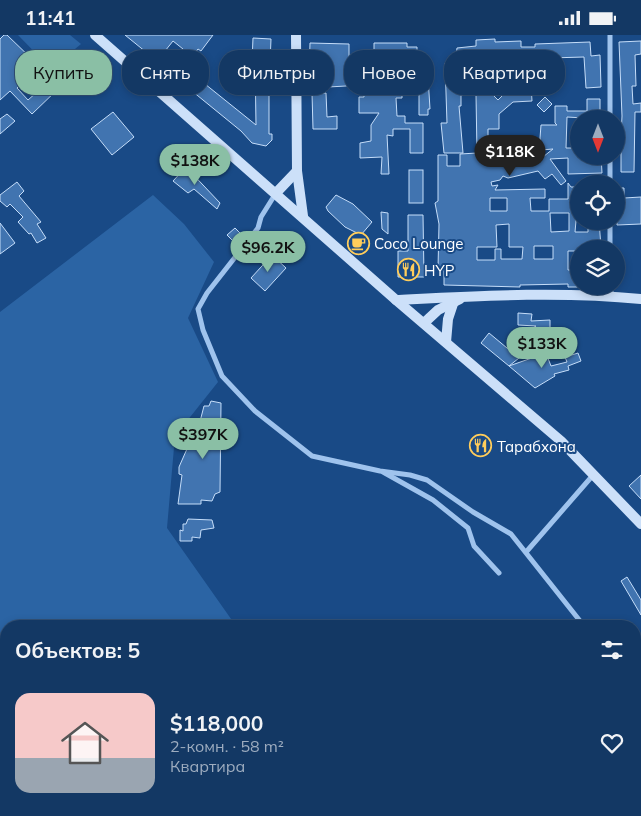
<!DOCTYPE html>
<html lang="ru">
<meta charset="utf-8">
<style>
body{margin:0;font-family:Mulish,sans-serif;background:#1c3f6a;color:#f1f3f6;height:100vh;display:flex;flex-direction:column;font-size:19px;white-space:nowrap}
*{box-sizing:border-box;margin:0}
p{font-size:16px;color:#9dacbf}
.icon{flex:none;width:28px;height:28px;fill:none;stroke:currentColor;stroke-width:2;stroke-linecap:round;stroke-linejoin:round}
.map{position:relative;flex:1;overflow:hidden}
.drawer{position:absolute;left:0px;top:585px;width:641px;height:196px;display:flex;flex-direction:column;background:#133864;border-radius:20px 20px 0 0;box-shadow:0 2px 8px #0003,0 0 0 1px #325278}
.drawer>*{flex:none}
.top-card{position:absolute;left:15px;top:15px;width:611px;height:45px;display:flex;gap:10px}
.needle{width:32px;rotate:180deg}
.fabs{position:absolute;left:570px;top:75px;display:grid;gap:10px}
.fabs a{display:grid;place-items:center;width:55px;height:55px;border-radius:50%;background:#133864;box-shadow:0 2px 8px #0003,0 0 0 1px #325278;font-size:25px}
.price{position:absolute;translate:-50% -42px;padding:0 11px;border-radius:18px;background:#8abfa5;color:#111;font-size:16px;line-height:32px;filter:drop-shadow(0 1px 2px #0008)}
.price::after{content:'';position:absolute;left:50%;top:30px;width:15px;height:11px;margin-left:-8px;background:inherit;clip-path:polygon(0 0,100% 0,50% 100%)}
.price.selected{background:#222;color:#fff}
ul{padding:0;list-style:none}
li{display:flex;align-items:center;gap:15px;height:125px;padding:0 15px}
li+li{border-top:1px solid #325278}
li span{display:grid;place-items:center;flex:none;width:140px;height:100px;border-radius:15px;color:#555}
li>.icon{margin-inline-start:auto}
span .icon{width:60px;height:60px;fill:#fffc;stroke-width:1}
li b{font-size:21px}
h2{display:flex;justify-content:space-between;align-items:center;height:60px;padding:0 15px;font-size:21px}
.pill{padding:0 18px;border-radius:20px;background:#133864;box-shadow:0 2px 8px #0003,0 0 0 1px #325278;font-size:18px;line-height:45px}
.pill.selected{background:#8abfa5;color:#111}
.status{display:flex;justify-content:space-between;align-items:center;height:35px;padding:0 25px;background:#133864;direction:ltr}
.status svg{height:14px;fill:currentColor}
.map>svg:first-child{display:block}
.green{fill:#2b64a4}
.building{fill:#4174b0;stroke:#c5ddf9;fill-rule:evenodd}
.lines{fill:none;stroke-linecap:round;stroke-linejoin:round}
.street{stroke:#9fc3ed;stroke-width:5}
.secondary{stroke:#cce0f9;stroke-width:10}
.labels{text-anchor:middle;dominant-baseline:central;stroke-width:4;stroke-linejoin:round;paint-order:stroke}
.poi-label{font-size:15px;fill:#fff;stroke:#194a86;text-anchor:start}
</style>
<div class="status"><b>11:41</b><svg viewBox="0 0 49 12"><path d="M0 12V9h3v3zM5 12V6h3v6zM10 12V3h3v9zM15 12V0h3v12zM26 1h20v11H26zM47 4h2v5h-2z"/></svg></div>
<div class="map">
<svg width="641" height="781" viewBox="0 0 641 781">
<rect width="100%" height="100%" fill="#194a86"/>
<g class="green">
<polygon points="18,0 70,0 81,9 51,34"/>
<polygon points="153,160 184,189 214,227 188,283 218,347 175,401 167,493 236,591 6,591 6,775 217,775 214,781 0,781 0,277"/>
</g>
<g class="building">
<path d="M4 0H7L35 27 59 53 32 79 10 56 0 65V4ZM34 36 46 49 28 65 17 53Z"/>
<polygon points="125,0 213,0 201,16 198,14 186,29 206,47 205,49 256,90 255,26 252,26 253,3 271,4 270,28 279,27 279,34 269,34 269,99 272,99 272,105 266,111 252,108 241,96 165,34 183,14 173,6 157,26"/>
<path d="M495 4V7L521 6V12H535V9L590 7 591 21 600 20 601 52 586 53 584 22 549 23 550 36 527 37V50H531L532 66 513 67 499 79V94H488V107L509 125 508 128 516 131 534 129 553 114 541 115 540 103 541 90H557L555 88V71H567V76H587V64H600V84L567 82 566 113H579V121H601L602 138 568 139V123L550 124 566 146 561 150 552 139 545 144 538 136 508 143 503 141 500 145 491 147 492 151 498 150 495 155 545 154V163H530L531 176H549V164H568V148L571 152H579L575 197H588V186H599L601 212H583L579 216H568V235H574V244H579V252H568V249L520 250V252L444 250V234H438L439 189 435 168 438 166V120H447V131H460V119L477 118 476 60H471L482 49 498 65 505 58 498 46 504 39H472L476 44H467V60H461V71H459L463 118H444L441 88H447L445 28H455L457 13 476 11V5ZM490 163H507V176H490ZM550 178H569V196L551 197ZM509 189V212H523L522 224H501V214H495V225H477V212H497L496 190ZM534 211H553V224H534Z"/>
<polygon points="641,6 641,19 635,20 636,51 632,51 633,69 641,68 641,77 635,77 634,137 621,137 621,113 616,113 616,101 621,101 622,81 619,7"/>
<polygon points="310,8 349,9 349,42 373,42 373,33 384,33 384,16 374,16 374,8 407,8 407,12 417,12 417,19 407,19 405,59 402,59 402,63 396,63 397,81 405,81 405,88 423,88 423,118 410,118 410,94 393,94 393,101 387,100 389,139 381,139 382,122 360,123 360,108 371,106 371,90 379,78 359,78 359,62 364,62 364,50 328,52 328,40 309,40"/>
<polygon points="419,42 428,42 430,74 428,74 428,80 419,80"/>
<polygon points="312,58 326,58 327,82 337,81 337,94 313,94"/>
<polygon points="545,62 552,69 544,77 537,70"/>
<polygon points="113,77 134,102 112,120 91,94"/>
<polygon points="7,79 15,86 0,99 0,84"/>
<polygon points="186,132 220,168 217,174 194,154 188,158 173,146"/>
<rect x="409" y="135" width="14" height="33"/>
<polygon points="17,147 24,156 19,161 41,187 37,189 46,203 37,208 31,198 29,199 18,187 23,182 10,169 7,172 0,166 0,160"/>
<polygon points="616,153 624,153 624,163 641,162 641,189 617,190"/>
<polygon points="336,160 353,169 372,187 361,200 345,192 328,176 326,172"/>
<polygon points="381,177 388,178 388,199 382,194"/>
<polygon points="408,180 423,180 424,242 398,242 398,216 408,216"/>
<polygon points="0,188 15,208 0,219"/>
<polygon points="235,193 244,202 236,209 227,200"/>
<polygon points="280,202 299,218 294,224 281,212 274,220 268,215"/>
<polygon points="272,220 286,233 265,256 251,243"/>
<polygon points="518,278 532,279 531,286 550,285 550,296 528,297 535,305 535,311 530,315 520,302 536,291 518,290"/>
<polygon points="489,298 519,323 509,331 481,308"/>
<polygon points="546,318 551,331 567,327 565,322 578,318 581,326 568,331 569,335 554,339 555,341 535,353 509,331"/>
<polygon points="211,366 221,368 220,457 215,459 212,466 201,465 201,469 178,469 182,440 179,439 179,432 194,398 197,398 204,371 209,371"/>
<polygon points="641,440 641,464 629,451"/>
<polygon points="188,484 212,485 214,493 201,495 200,503 192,502 192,506 180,506 180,495 183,496 183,489 186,489"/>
<polygon points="627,542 641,565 641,580 621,546"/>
</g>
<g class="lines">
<g class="street">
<polyline points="610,84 610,0"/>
<polyline points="610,121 610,149"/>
<polyline points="276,158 261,182 258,193 207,258 198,274 203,295 222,341 255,376 312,421 380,436 410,440 427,445 473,477 511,499 584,591"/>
<polyline points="610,186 610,214"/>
<polyline points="611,251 611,261"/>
<polyline points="383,437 433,465 468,493 474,511 499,538"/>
<polyline points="527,516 594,439"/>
<polyline points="635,667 641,681"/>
</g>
<g class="secondary">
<polyline points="95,0 396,265 561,406 641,489"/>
<polyline points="296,0 297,136 303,181"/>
<polyline points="276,158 297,136"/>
<path d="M396 265C477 261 560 256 641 264"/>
<polyline points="424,288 438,275 460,264"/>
<polyline points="446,307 448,284 454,266"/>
</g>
</g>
<defs>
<symbol id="cafe-ring" viewBox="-11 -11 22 22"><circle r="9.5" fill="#194a86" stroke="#ffcd5b" stroke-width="1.5"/><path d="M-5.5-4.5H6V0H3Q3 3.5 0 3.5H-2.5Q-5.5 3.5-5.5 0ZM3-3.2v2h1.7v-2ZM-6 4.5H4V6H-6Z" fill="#ffcd5b"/></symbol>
<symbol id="restaurant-ring" viewBox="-11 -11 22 22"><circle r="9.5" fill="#194a86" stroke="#ffcd5b" stroke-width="1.5"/><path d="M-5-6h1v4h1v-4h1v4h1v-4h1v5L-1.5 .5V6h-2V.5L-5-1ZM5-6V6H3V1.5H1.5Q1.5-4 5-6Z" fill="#ffcd5b"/></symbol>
</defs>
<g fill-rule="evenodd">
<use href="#cafe-ring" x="346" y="196" width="25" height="25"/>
<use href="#restaurant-ring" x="396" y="222" width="25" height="25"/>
<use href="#restaurant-ring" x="468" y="398" width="25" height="25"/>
</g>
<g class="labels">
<g class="poi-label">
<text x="374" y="208">Coco Lounge</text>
<text x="424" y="235">HYP</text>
<text x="497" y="411">Тарабхона</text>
</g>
</g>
</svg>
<div class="fabs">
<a><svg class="needle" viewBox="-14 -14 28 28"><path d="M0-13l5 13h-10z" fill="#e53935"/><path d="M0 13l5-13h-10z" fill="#9dacbf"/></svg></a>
<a><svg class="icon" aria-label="locate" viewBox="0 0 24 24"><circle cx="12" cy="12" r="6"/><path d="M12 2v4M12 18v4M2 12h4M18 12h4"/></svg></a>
<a><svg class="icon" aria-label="layers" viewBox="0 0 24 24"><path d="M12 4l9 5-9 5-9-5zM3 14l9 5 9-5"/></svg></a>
</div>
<b class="price selected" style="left:510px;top:142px">$118K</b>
<b class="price" style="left:195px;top:151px">$138K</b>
<b class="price" style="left:268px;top:238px">$96.2K</b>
<b class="price" style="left:542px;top:334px">$133K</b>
<b class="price" style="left:203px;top:425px">$397K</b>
<div class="top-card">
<a class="pill selected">Купить</a>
<a class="pill">Снять</a>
<a class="pill">Фильтры</a>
<a class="pill">Новое</a>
<a class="pill">Квартира</a>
</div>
<section class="drawer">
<h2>Объектов: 5<svg class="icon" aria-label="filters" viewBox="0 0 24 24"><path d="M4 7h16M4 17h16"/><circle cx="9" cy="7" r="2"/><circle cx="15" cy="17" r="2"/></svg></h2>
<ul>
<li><span style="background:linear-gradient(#f6c9c9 65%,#9aa5b1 0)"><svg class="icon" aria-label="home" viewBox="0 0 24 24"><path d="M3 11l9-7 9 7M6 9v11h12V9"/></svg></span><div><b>$118,000</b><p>2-комн. · 58 m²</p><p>Квартира</p></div><svg class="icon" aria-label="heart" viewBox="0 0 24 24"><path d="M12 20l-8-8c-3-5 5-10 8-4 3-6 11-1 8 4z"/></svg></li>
</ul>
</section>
</div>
